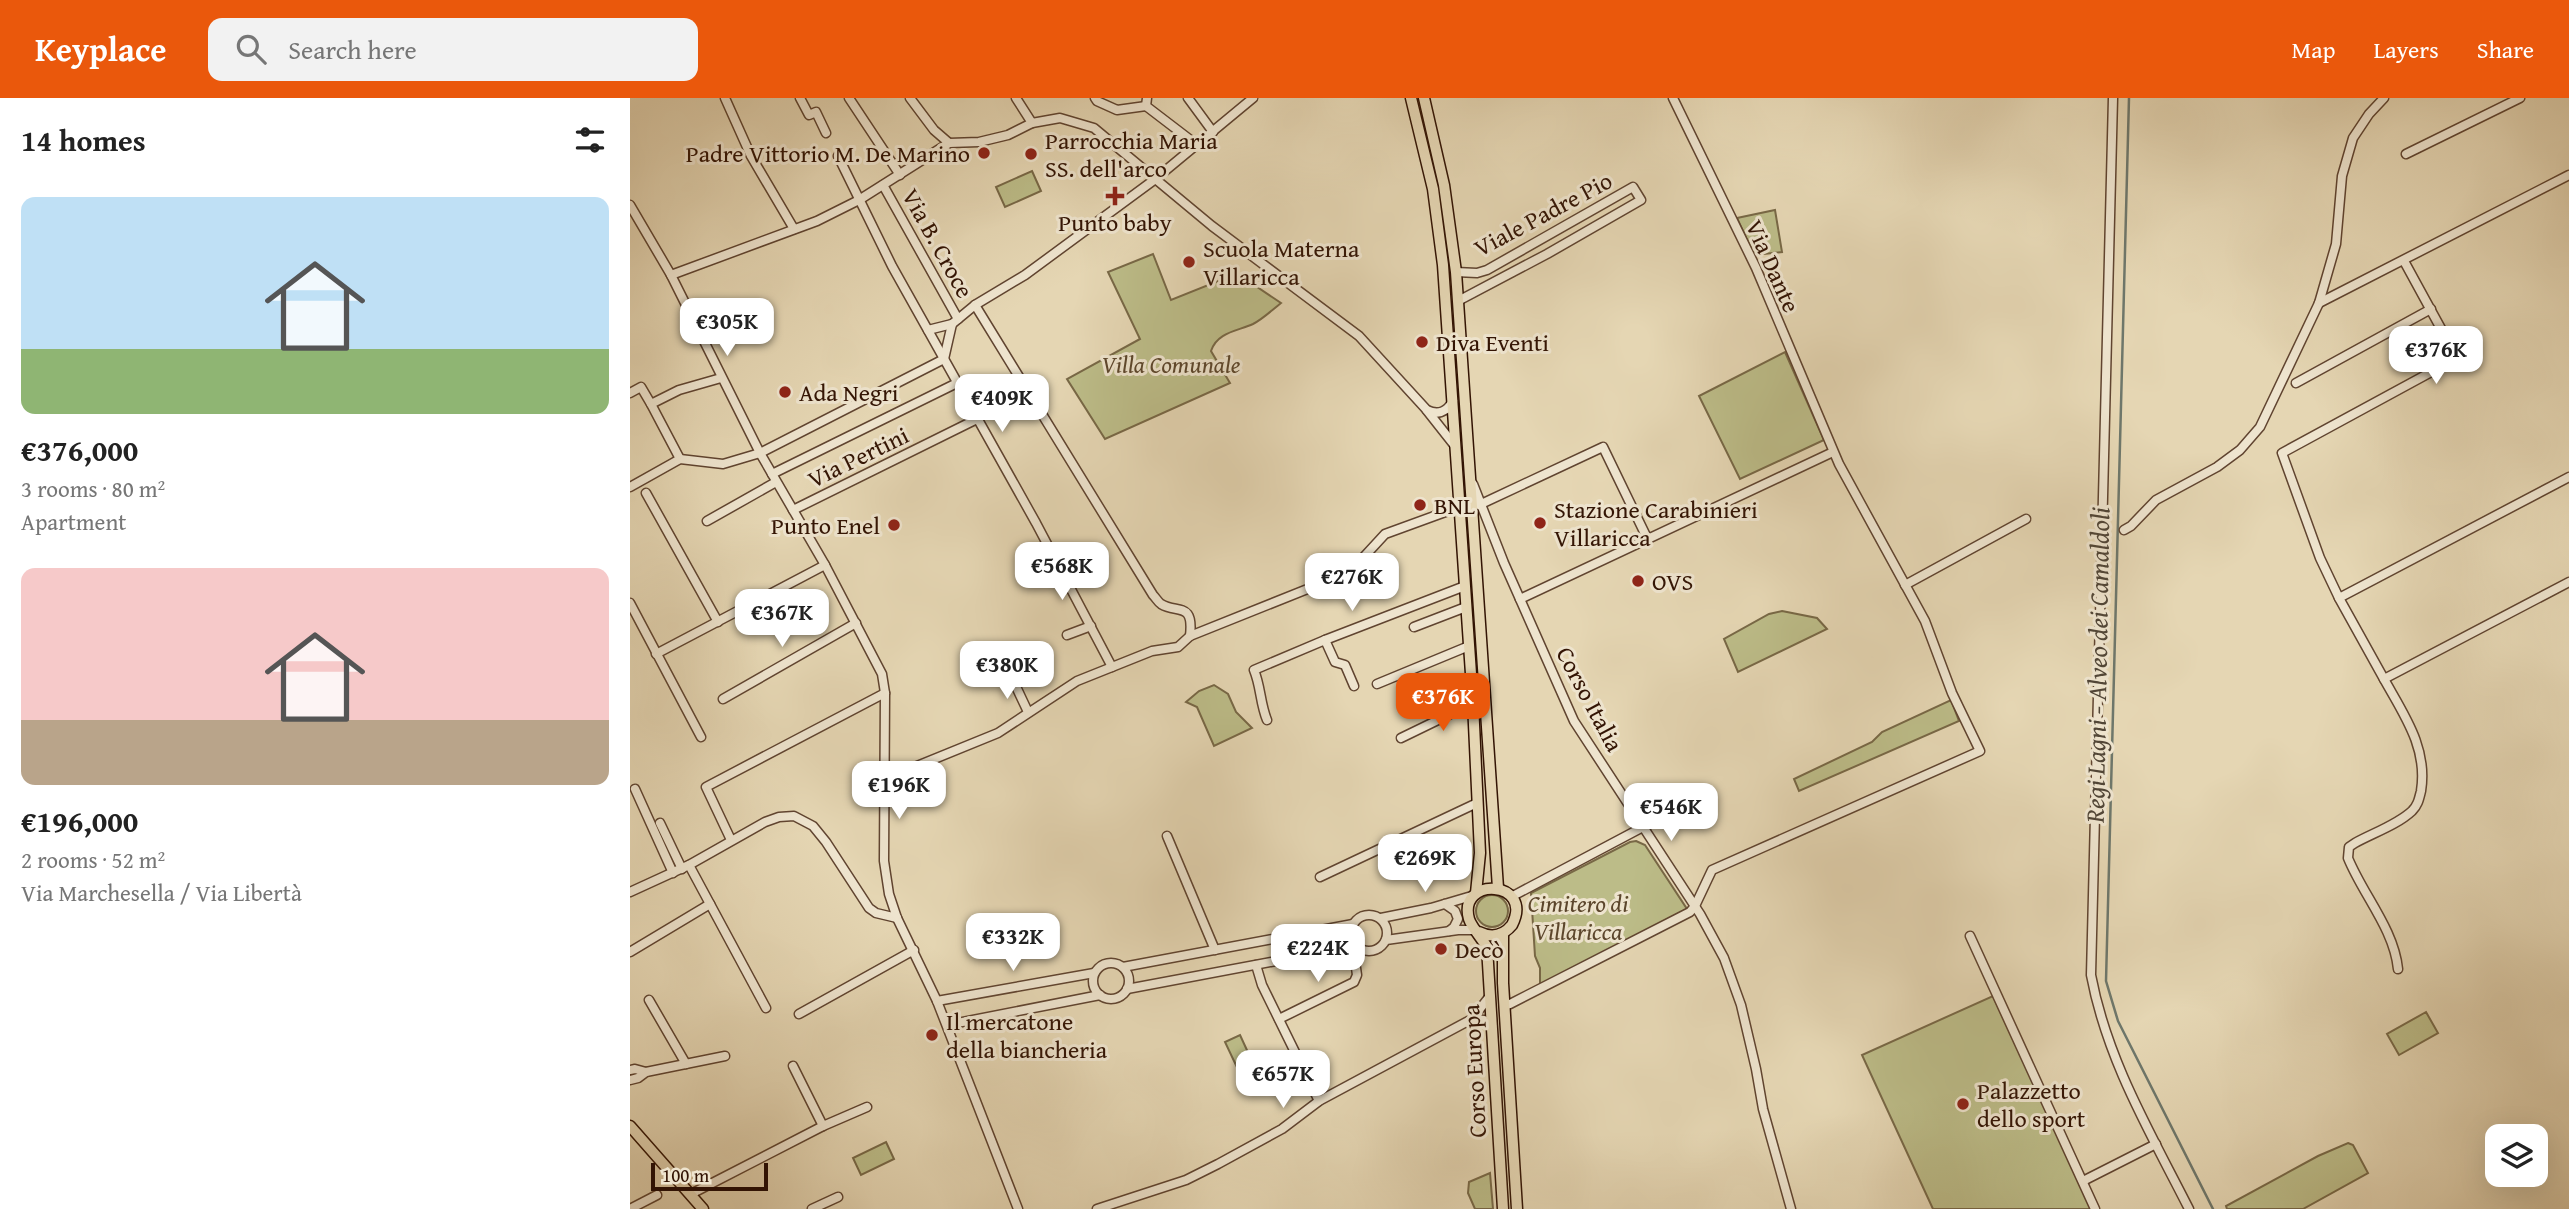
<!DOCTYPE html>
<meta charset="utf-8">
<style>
body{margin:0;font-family:"Gentium Book Plus",serif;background:#f2f2f2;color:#222;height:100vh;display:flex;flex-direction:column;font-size:26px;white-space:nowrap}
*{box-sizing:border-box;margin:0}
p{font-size:23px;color:#767676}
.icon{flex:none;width:38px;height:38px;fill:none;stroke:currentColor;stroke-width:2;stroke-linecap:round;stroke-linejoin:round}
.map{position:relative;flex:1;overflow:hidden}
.drawer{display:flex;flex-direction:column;background:#fff;width:630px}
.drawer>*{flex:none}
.tools{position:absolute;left:1855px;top:1026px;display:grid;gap:14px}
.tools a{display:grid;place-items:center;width:63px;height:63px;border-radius:14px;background:#fff;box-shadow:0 7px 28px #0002;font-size:35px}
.scale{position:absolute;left:21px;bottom:18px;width:117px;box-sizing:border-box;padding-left:7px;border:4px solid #331404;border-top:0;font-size:19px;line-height:24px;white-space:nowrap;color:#331404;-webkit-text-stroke:5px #eee4ce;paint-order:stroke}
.price{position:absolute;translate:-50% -60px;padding:0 16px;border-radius:14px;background:#fff;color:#222;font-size:23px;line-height:46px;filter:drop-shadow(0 2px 4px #0008)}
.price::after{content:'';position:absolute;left:50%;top:42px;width:21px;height:16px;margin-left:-10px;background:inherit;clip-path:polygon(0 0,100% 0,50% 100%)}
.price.on{background:#ea580c;color:#fff}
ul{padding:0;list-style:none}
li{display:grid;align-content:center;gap:14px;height:371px;padding:0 21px}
li span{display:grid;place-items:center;height:217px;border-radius:14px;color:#555}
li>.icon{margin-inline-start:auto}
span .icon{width:126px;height:126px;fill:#fffc;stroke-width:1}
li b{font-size:30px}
h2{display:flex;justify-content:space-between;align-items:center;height:84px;padding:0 21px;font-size:30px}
header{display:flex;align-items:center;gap:42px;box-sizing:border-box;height:98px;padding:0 35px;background:#ea580c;color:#fff}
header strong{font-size:33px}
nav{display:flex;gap:38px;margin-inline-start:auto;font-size:24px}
.search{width:490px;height:63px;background:#f2f2f2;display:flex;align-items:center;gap:18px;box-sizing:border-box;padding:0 24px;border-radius:14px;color:#767676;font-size:26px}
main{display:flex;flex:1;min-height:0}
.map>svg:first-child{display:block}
.green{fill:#bcbc88;stroke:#786846;stroke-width:2}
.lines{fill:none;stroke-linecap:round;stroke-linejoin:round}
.stream{stroke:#6e776b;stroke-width:2.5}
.minor-casing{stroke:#604430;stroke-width:11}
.major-casing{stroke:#331404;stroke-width:13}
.minor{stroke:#eee4ce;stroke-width:8}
.major{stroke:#e5d6b3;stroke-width:10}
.poi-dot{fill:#8f2418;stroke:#eee4ce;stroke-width:2.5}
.labels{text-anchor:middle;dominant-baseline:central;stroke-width:6;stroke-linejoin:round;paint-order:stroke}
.poi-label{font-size:24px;fill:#331404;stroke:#eee4ce;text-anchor:start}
.street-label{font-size:24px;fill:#331404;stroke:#eee4ce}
.park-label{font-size:24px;font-style:italic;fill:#5c462c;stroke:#eee4ce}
.water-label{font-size:26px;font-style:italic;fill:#514637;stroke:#eee4ce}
</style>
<header>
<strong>Keyplace</strong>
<div class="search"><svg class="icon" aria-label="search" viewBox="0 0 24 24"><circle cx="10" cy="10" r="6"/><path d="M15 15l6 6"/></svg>Search here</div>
<nav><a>Map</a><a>Layers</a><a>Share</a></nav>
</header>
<main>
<section class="drawer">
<h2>14 homes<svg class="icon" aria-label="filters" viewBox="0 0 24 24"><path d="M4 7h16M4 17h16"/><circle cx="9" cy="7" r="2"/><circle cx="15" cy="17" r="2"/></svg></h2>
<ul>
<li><span style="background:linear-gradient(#bfe0f5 70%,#8fb573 0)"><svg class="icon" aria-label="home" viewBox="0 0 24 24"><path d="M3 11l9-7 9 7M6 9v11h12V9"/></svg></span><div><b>€376,000</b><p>3 rooms · 80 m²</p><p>Apartment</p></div></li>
<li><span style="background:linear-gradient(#f6c9c9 70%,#b9a48a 0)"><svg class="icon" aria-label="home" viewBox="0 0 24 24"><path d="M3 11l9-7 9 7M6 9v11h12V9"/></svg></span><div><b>€196,000</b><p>2 rooms · 52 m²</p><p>Via Marchesella / Via Libertà</p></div></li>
</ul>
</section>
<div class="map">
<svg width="1939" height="1111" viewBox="0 0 1939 1111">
<rect width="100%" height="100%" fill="#e5d6b3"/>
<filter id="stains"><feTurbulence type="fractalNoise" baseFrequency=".00286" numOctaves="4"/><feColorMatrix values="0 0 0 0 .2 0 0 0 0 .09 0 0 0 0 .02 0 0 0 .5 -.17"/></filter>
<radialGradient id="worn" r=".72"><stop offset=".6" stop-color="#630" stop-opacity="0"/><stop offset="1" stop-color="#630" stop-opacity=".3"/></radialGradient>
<g class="green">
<polygon points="402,73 411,93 375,109 366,89"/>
<polygon points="1145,112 1152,154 1124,157 1107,120"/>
<path d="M523 156 541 202 596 180 593 172 599 170 651 205C642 212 633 221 623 226 608 233 587 234 581 253L600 285 475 341 437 281 510 241 478 174Z"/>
<polygon points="1155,254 1194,342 1110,381 1069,298"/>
<polygon points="1152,513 1187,520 1197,531 1108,574 1094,541 1139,516"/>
<polygon points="584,587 598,596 606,614 622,630 584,648 567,609 556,604 569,593"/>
<polygon points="1321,602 1329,623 1169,693 1164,681 1242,644 1252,634"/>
<polygon points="1006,743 1015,747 1057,811 910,888 910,870 905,858 901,795 1000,744"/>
<circle cx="862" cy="813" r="16"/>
<polygon points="1363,898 1462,1111 1303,1111 1232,957"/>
<polygon points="1796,914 1808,935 1769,957 1757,936"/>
<polygon points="610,937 627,974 612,980 595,944"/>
<polygon points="256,1044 264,1061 231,1077 223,1060"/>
<polygon points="1718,1045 1723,1047 1738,1075 1673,1111 1597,1111 1596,1108 1688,1058"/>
<polygon points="860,1075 863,1111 845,1111 838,1095 839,1084"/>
</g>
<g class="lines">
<polyline class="stream" points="1499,0 1476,883 1488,923 1583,1111"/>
<defs>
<g id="minor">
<polyline points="95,0 121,58 164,131"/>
<polyline points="170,0 179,17 186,14 196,35"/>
<polyline points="219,0 270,77"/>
<polyline points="280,0 304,32 319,45"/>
<polyline points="386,0 402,25"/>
<polyline points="465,0 467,3 487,12 516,8"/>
<polyline points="517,0 516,8 567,47"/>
<polyline points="558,0 583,34"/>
<path d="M1483 0 1461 877C1477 962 1520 1034 1559 1111"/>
<polyline points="319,45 349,44 378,37 402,25 430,20 464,30 582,128 729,238 795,310 825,348"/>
<polyline points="1776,56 1890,0"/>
<polyline points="208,58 262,168 406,425 482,569"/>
<polyline points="253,87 328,221"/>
<polyline points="0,107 41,177 130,355 195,467 252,576 255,595 254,763 259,796 267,820 307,903 388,1111"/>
<polyline points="826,174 847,175 857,172 1003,89 1011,102 917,156 828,203"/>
<polyline points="41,177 187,123 229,102 319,45"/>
<polyline points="1689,205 1939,77"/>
<path d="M345 207 523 497C526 500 528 504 531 506 547 516 564 503 560 538"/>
<polyline points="298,232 322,226"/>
<polyline points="1666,285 1801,211"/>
<polyline points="0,295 11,289 21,306 49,292 91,280"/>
<polyline points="21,306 50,361"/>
<path d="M797 312C809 318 817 313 823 303"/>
<polyline points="142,376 327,285"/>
<polyline points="1939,379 1709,500 1754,581 1939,484"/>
<polyline points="843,386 874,465 944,623 1070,816 1094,860 1111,907 1126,971 1133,1011 1161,1111"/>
<polyline points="0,389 50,361 93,366 130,355 314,261 322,226 345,207 395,177 524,82 623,0"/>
<polyline points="16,395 88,524"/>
<polyline points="849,407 973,349 1018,442"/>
<polyline points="163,412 347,321"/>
<polyline points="77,423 146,384"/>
<polyline points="1494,432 1501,428 1526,402 1587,369 1610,352 1630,329 1689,205 1706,146 1712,78 1723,40 1739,16 1754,0"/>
<polyline points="1275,487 1396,421"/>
<polyline points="1709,500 1690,460 1652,355 1827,260 1774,163"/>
<polyline points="890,501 1203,354"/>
<polyline points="0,505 71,639"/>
<polyline points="784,529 836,509"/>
<polyline points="437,537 461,528"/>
<polyline points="26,556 195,467"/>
<polyline points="382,580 398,614"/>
<path d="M1754 581C1774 617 1798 650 1791 693 1789 701 1788 707 1782 713 1767 727 1743 735 1725 745L1719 749 1718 760C1733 797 1764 831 1768 871"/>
<polyline points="747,586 839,548"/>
<polyline points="724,588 715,567 705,564 695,542 835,488"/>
<polyline points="93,601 226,525"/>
<path d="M637 622C630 605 631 589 624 572L695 542"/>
<polyline points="771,640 843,605"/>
<polyline points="255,681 368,635 447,583 522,553 548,549 560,538 720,474 755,436 829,409"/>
<polyline points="5,691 43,775"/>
<polyline points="30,725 52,771"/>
<polyline points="537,738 585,852"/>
<polyline points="101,742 76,689 255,595"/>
<polyline points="59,767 136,910"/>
<polyline points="690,779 847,705"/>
<polyline points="0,794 59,767 135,724 149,719 164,718 183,728 196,744 239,810 246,815 267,820"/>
<polyline points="881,799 1013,729 1077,701"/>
<polyline points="815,806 825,813 828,821 824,829 819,833"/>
<circle cx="739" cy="835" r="18"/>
<polyline points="751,820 801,810 845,797"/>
<polyline points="1340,838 1465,1111"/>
<polyline points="756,842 828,832 846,832"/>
<polyline points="0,854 80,806"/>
<circle cx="481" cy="883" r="18"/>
<polyline points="626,867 632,887 689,1003"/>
<polyline points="493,869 723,826"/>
<polyline points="497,891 726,848"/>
<polyline points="19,902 56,966"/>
<polyline points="307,903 464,875"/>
<polyline points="875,907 880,906 1060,814 1065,808 1082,772 1350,653 1322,595 1295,523 1209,366 1126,170 1043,0"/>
<polyline points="169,916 284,852"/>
<polyline points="649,921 724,884 727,877 723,849"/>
<polyline points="842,921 854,922 862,928"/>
<polyline points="317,927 470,897"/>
<polyline points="163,968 193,1028"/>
<polyline points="0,972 5,971 16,974"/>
<polyline points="0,982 8,980 16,974 95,958"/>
<polyline points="1453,1083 1526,1046"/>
<polyline points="61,1096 193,1028 237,1009"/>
<polyline points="0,1111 27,1097"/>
<polyline points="182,1111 208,1099"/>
<polyline points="467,1111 556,1082 588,1066 652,1031 689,1003 842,921 860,898"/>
</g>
<g id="major">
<polyline points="781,0 803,91 813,167 843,605 850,755 846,795"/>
<polyline points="794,0 814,87 826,174 868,790"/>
<path d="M849 834C861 840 873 838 882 827 905 782 827 778 839 821 841 828 852 841 857 849L873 1111"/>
<polyline points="873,836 873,885 887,1111"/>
<polyline points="0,1028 73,1111"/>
</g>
</defs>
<use href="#minor" class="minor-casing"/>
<use href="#major" class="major-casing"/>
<use href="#minor" class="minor"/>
<use href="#major" class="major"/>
</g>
<g class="poi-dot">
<circle cx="354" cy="55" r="7"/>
<circle cx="401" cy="56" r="7"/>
<path d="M481.5 87.5h7v7h7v7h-7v7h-7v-7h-7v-7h7z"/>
<circle cx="559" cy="164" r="7"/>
<circle cx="792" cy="244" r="7"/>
<circle cx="155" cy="294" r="7"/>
<circle cx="790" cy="407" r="7"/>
<circle cx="910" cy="425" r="7"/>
<circle cx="264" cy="427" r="7"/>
<circle cx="1008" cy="483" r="7"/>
<circle cx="811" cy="851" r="7"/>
<circle cx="302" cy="937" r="7"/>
<circle cx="1333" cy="1006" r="7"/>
</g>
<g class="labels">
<g class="poi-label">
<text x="415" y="42">Parrocchia Maria<tspan x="415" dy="28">SS. dell'arco</tspan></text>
<text x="340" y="55" text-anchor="end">Padre Vittorio M. De Marino</text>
<text x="485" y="124" text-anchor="middle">Punto baby</text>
<text x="573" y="150">Scuola Materna<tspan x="573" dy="28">Villaricca</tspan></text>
<text x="806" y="244">Diva Eventi</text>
<text x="169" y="294">Ada Negri</text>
<text x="804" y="407">BNL</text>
<text x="924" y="411">Stazione Carabinieri<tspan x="924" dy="28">Villaricca</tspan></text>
<text x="250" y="427" text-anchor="end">Punto Enel</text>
<text x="1022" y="483">OVS</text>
<text x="825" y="851">Decò</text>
<text x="316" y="923">Il mercatone<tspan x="316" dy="28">della biancheria</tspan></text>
<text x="1347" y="992">Palazzetto<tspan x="1347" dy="28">dello sport</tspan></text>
</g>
<g class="street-label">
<text transform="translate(913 116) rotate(-28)">Viale Padre Pio</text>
<text transform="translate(308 145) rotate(61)">Via B. Croce</text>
<text transform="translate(1143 168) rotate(66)">Via Dante</text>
<text transform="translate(228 359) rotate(-26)">Via Pertini</text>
<text transform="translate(960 601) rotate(62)">Corso Italia</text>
<text transform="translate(844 973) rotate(-93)">Corso Europa</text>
</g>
<g class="park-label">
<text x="541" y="266">Villa Comunale</text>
<text x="948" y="805">Cimitero di<tspan x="948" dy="28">Villaricca</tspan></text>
</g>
<g class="water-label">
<text transform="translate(1467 567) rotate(-89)">Regi Lagni - Alveo dei Camaldoli</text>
</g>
</g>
<rect width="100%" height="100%" filter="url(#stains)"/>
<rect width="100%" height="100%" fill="url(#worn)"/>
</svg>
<div class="tools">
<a><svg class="icon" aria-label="layers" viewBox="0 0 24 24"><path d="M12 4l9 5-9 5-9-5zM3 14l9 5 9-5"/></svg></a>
</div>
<div class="scale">100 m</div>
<b class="price" style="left:97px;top:260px">€305K</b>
<b class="price" style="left:1806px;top:288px">€376K</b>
<b class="price" style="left:372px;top:336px">€409K</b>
<b class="price" style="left:432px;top:504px">€568K</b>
<b class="price" style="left:722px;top:515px">€276K</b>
<b class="price" style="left:152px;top:551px">€367K</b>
<b class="price" style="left:377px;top:603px">€380K</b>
<b class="price on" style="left:813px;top:635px">€376K</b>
<b class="price" style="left:269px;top:723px">€196K</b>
<b class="price" style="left:1041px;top:745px">€546K</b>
<b class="price" style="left:795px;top:796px">€269K</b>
<b class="price" style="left:383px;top:875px">€332K</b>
<b class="price" style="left:688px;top:886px">€224K</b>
<b class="price" style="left:653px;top:1012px">€657K</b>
</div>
</main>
